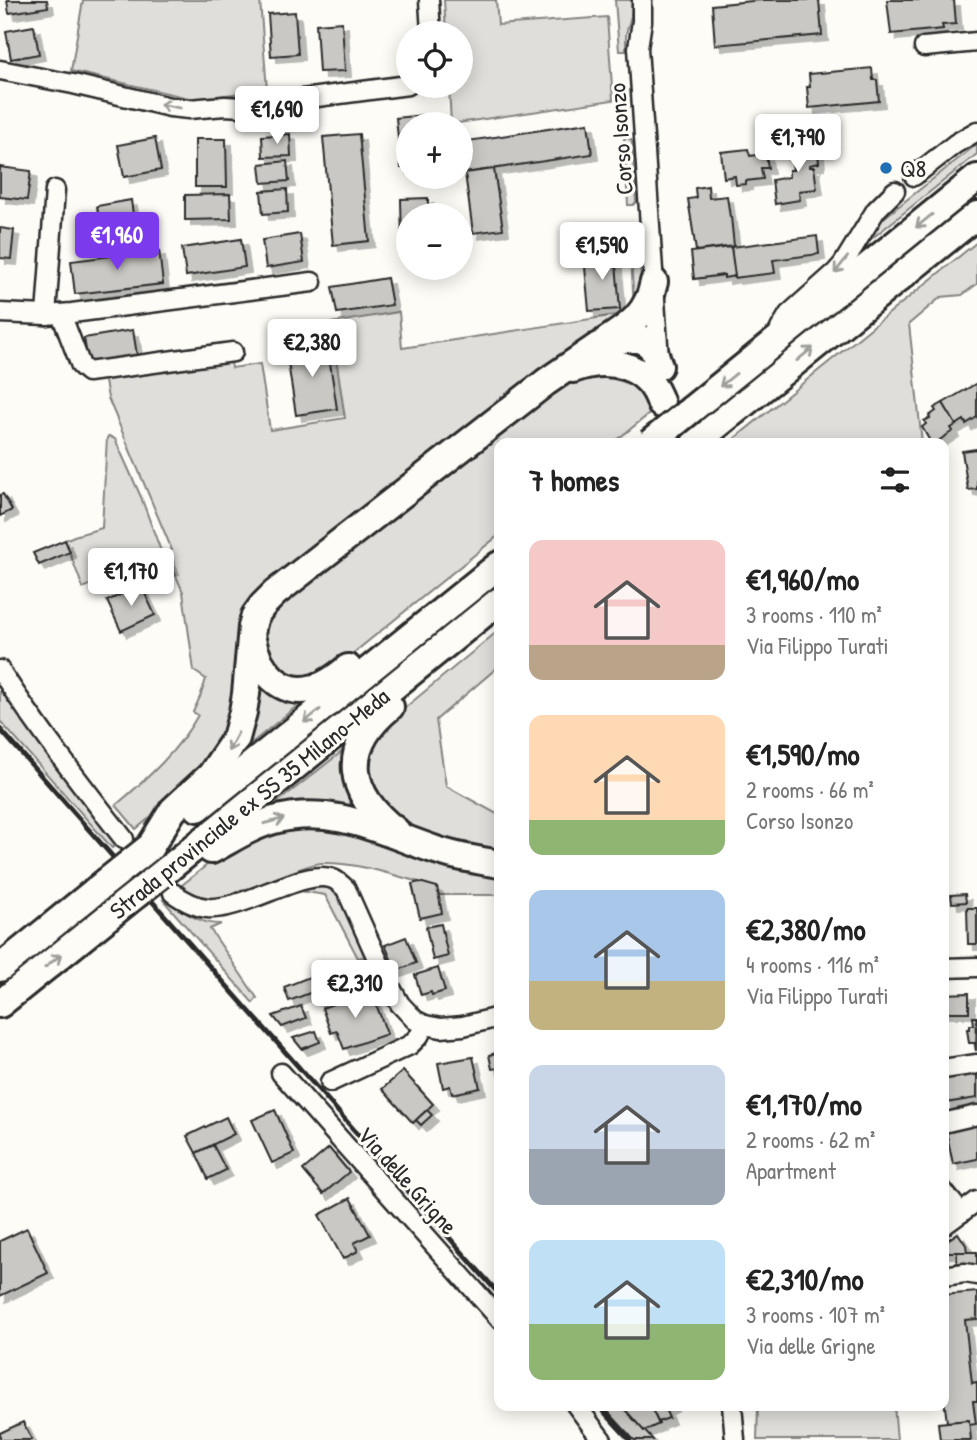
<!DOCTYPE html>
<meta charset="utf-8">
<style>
body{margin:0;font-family:"Patrick Hand",sans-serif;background:#f2f2f2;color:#222;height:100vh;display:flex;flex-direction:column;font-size:26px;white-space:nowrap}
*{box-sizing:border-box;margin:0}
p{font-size:23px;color:#767676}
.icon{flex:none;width:38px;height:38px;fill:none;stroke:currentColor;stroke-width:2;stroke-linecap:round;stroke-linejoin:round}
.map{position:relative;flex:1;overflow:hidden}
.sheet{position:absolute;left:494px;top:438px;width:455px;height:973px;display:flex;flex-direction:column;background:#fff;border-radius:14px;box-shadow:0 4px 18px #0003}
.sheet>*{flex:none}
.tools{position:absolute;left:396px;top:21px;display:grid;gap:14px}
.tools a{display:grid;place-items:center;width:77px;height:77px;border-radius:50%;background:#fff;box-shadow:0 4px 18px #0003;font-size:35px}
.price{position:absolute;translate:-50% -60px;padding:0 16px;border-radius:7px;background:#fff;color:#222;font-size:23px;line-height:46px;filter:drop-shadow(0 2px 4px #0008)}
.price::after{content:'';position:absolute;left:50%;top:42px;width:21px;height:16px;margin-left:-10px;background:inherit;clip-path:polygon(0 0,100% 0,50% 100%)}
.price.selected{background:#7c3aed;color:#fff}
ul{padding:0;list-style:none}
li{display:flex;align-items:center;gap:21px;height:175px;padding:0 35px}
li span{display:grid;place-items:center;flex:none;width:196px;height:140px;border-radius:14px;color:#555}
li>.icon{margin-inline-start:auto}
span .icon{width:84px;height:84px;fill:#fffc;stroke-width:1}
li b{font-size:30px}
h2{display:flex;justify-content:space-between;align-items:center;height:84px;padding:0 35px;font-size:30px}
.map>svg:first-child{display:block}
.green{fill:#dfdeda;stroke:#858482;stroke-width:2}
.building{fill:#c9c8c4;stroke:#2b2b2b;stroke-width:2;filter:url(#shadow)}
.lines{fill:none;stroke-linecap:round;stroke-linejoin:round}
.minor-casing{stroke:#2b2b2b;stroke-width:23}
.highway-casing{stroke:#2b2b2b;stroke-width:32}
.minor{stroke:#fdfcf7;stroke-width:18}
.highway{stroke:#fdfcf7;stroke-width:26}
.rail{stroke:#2b2b2b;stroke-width:5}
.highway-bridge-casing{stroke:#2b2b2b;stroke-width:32;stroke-linecap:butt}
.highway-bridge{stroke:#fdfcf7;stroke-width:26}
.oneway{stroke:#9e9e9b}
.poi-dot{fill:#1f6fb2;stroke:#fdfcf7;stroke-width:2.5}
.labels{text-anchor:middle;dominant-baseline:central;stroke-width:6;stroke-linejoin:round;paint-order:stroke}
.street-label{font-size:24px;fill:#2b2b2b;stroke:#fdfcf7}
.poi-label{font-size:24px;fill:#2b2b2b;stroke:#fdfcf7;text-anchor:start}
</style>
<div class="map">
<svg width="977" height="1440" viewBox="0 0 977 1440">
<defs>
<filter id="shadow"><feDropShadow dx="6" dy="6" stdDeviation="0" flood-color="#0004"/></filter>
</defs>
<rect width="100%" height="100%" fill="#fdfcf7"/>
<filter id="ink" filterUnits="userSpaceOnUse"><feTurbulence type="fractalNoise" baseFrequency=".0143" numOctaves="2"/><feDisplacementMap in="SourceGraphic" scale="14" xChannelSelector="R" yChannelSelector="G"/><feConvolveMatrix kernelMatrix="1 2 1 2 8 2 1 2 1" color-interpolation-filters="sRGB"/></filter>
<g filter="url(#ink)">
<g class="green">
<polygon points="83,0 260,0 267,90 193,99 71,71"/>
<polygon points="444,0 496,0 498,25 607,17 613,100 451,124 449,86 460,86 460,33 446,33"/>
<polygon points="615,0 632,0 631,16 626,34 626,51 619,51"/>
<polygon points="624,138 629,138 632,141 636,202 633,205 628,205"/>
<polygon points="977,144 977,154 865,244 871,230 880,221"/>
<polygon points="630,241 636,241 639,243 641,281 634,307"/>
<polygon points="977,242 977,284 962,295 941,297 909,324 922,443 729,443"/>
<path d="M399 312 402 348 623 314 617 322 530 376 316 544 274 578 249 603 237 627 238 664 228 736 174 798 136 829 116 805C146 780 179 750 198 715L193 712 200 697 206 679 194 671 183 592 166 553 172 550 108 398 104 376 230 358 232 368 260 364 270 430 345 418 331 323Z"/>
<path d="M600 373C627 380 644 381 649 414L613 443H499V535L330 672 306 681 278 673 262 633 271 612 556 390 588 375Z"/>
<polygon points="109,436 115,439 141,497 162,554 83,588 65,540 74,536 102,528 107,438"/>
<path d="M499 630V666L436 720 446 786 499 815V853C474 849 402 831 387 813 379 805 369 781 363 770L378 730Z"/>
<polygon points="254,673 303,701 248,746 243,742"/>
<polygon points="0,687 32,734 117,844 112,848 0,721"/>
<polygon points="349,746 367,814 270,808"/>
<path d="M309 822 499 875V895H438L436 887C399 877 360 862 321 863 290 865 203 925 182 885L218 856 238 843Z"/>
<path d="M321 887C327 887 331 888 336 892 349 904 364 948 366 965L362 957 358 958 325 895 300 891Z"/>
<path d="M166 899C181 911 201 925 221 924L210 929 257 998 253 1003 163 900Z"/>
<polygon points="758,1405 894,1405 897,1440 757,1440"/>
</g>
<g class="building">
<polygon points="7,0 47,0 48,7 9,13"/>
<polygon points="762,0 819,0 822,35 715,45 712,5"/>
<polygon points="887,0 954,0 956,24 942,25 943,29 891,34"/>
<polygon points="295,12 298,54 271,56 268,14"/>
<polygon points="342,22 345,71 319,72 316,24"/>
<polygon points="34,26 39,54 11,59 6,31"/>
<polygon points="872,68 873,80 877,80 879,101 809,108 807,87 810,87 809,74"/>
<polygon points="433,114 434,124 408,124 408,168 401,168 396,118"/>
<polygon points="588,123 592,154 465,173 461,142"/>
<polygon points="290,134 291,156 263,157 262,136"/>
<polygon points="359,134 369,241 333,245 323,137"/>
<polygon points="155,138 161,170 124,177 118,145"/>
<polygon points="195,139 226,139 227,187 195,187"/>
<polygon points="817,141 819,163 809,165 809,167 814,167 817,189 799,191 800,200 775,204 772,180 789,177 789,170 793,170 790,145"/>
<polygon points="748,149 750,156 766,154 768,168 761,168 763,179 746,181 746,184 736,185 735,176 724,178 721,152"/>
<polygon points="287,161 289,181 262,183 260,164"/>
<polygon points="0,167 31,171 27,200 0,197"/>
<polygon points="494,169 503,229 473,233 465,173"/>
<polygon points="708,186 709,198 727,196 730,217 731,217 734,246 696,251 688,199 696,198 695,188"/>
<polygon points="287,189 288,212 263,214 261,191"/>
<polygon points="230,194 231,219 185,220 185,195"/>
<polygon points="428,198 428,215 408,215 408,244 402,244 401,199"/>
<polygon points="131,200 136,236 102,241 97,206"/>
<polygon points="0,228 14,230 11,259 0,258"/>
<polygon points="300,234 304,262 266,268 262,240"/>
<polygon points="817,236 819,254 773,260 775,273 734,278 731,247"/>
<polygon points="241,239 245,267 186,276 182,248"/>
<polygon points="731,247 735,276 724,278 724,275 694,279 691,252"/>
<polygon points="159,250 163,284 75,294 71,261"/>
<polygon points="615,253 620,309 589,311 584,256"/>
<polygon points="387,278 392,305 337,313 332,287"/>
<polygon points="133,330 137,355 88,363 84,338"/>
<polygon points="327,343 337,409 296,415 286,349"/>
<polygon points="977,383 977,417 966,424 964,420 956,425 943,403"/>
<polygon points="943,403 956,425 951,428 953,431 935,443 931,443 922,427 926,424 924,421 930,418 929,416 936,411 934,408"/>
<polygon points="977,449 977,489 968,490 962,451"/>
<polygon points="3,494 12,510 0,516 0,495"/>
<polygon points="65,540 70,552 39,565 33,553"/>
<polygon points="166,553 173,568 140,582 133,566"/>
<polygon points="141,585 155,615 121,631 107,601"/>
<polygon points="419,882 437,887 442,913 420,918 412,884"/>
<polygon points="965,894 966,902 952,903 951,895"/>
<polygon points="967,908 977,908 977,944 968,944"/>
<polygon points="441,924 448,956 433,960 426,927"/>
<polygon points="406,937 416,963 396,971 385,945"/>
<polygon points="438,968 445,991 432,995 431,992 421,995 415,975"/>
<polygon points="317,974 323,988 289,1001 284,987"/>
<polygon points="371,990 387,1034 344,1049 337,1031 331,1033 322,1008"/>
<polygon points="969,993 969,1012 943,1012 943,994"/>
<polygon points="301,1006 306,1018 282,1027 273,1016"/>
<polygon points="973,1017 977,1017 976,1051 975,1043 969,1043 967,1029 970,1029 970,1025 974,1025"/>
<polygon points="316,1031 320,1042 302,1049 293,1038"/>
<polygon points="496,1053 499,1068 492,1069 489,1055"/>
<polygon points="473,1057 480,1088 452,1094 450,1086 443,1088 438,1063"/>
<polygon points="977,1067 977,1098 945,1103 943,1072"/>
<polygon points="403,1071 433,1104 413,1123 382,1089"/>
<polygon points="275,1110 294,1153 272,1163 252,1120"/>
<polygon points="427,1110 432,1115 421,1125 416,1120"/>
<polygon points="226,1117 234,1134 196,1153 187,1136"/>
<polygon points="977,1120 977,1159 953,1164 945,1126"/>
<polygon points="213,1145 226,1170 208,1179 196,1153"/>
<polygon points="329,1148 349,1172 323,1194 303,1170"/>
<polygon points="350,1198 370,1235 354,1243 358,1251 343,1259 319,1215"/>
<polygon points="27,1228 48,1273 0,1296 0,1241"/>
<polygon points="958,1233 966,1245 967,1252 943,1252 943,1243"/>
<rect x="957" y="1252" width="20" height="14"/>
<polygon points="977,1292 977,1319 965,1320 972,1383 977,1382 977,1401 973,1401 976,1424 969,1425 969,1420 947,1422 943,1392 943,1295"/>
<polygon points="602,1405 621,1405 653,1440 634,1440"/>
<polygon points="621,1405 650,1405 659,1424 644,1431"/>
<polygon points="650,1405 673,1405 665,1409 669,1418 658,1422"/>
<polygon points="969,1420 971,1440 940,1440 938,1423"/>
<polygon points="23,1422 32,1440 0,1440 0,1433"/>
</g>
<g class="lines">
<defs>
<g id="minor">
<polyline points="429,0 431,33"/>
<polyline points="642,0 642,21 638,48 659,359"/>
<polyline points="924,47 977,42"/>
<polyline points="0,70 73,84 170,107 189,109 225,106 242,107 408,85"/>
<polyline points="914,176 955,144 977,131"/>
<polyline points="0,313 46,315 72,313 312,282"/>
<polyline points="61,314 81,366 88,372 233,352"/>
<polyline points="46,315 55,190"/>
<polyline points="780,329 789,314 836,272 843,264 876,210 895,191"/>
<path d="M0 670C38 729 80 783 124 839"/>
<path d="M173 893C183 900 195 907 207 908 244 911 305 867 333 879 338 881 342 885 346 889L388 983 400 1004 415 1020 425 1025 441 1028 463 1026 499 1017"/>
<polyline points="943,968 977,967"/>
<polyline points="943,1069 977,1064"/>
<polyline points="281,1073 499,1318"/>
<polyline points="330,1082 410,1045 419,1036 425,1025"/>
<polyline points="943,1123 977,1115"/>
<polyline points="943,1191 961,1213"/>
<polyline points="943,1226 977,1201"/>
<polyline points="943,1276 965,1273 977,1275"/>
<polyline points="576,1405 602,1440"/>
<polyline points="732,1405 735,1440"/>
</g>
<g id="highway">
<path d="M606 341C631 325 648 313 654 282"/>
<path d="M573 369C609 356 649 364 661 404"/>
<polyline points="692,409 977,178"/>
<polyline points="695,443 977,215"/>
<path d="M252 640C258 669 281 698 314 688 327 685 338 676 348 668"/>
<path d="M390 707C340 748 347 793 396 831"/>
<polyline points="198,808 499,565"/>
<polyline points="150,847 173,810 211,775 236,738 243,712 246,694 252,627 255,616 263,605 275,593 546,382 597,347 620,339 642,339 653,348 659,366"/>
<path d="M211 850C232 839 251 826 274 820 333 804 382 832 436 850 456 857 477 860 499 864"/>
<polyline points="168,869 499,601"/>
<polyline points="0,968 106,882"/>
<polyline points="0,1004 124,904"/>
</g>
</defs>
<use href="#minor" class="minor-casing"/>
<use href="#highway" class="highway-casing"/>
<use href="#minor" class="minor"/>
<use href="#highway" class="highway"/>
<g class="rail">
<polyline points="0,729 499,1294"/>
<polyline points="598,1405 630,1440"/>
</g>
<defs>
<g id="highway-bridge">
<polyline points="650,443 692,409"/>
<polyline points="106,882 150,847"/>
<polyline points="124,904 168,869"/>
</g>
</defs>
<use href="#highway-bridge" class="highway-bridge-casing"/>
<use href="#highway-bridge" class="highway-bridge"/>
</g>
<defs><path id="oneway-shaft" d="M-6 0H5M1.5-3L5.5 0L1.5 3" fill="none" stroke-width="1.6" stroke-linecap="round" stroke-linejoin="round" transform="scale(1.75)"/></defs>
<g class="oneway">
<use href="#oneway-shaft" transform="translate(170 106) rotate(-169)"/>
<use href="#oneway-shaft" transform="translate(924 221) rotate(141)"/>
<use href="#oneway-shaft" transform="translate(841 265) rotate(129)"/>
<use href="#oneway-shaft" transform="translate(805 354) rotate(-39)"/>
<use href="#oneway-shaft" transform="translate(728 380) rotate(141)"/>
<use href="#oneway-shaft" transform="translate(312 716) rotate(141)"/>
<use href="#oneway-shaft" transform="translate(233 742) rotate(118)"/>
<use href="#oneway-shaft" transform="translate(274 821) rotate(-15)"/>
<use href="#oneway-shaft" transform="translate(53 961) rotate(-39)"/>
</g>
</g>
<circle class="poi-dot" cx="886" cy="168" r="7"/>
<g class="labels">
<g class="street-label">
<text transform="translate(620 139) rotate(-94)">Corso Isonzo</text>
<text transform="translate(249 803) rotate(-39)">Strada provinciale ex SS 35 Milano-Meda</text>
<text transform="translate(408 1180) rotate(48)">Via delle Grigne</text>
</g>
<g class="poi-label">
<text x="900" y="168">Q8</text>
</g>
</g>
</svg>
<div class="tools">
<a><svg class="icon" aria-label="locate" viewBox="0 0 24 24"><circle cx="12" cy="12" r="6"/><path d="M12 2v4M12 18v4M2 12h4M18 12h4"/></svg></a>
<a>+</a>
<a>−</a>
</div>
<b class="price" style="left:277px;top:146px">€1,690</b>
<b class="price" style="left:798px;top:174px">€1,790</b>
<b class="price selected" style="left:117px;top:272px">€1,960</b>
<b class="price" style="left:602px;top:282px">€1,590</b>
<b class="price" style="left:312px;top:379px">€2,380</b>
<b class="price" style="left:131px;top:608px">€1,170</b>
<b class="price" style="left:355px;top:1020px">€2,310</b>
<section class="sheet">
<h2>7 homes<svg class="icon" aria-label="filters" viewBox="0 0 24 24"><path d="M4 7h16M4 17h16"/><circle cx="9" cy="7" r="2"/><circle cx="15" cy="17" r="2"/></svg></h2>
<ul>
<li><span style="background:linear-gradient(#f6c9c9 75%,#b9a48a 0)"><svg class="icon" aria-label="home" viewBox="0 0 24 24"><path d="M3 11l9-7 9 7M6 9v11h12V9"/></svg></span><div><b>€1,960/mo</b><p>3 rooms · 110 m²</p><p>Via Filippo Turati</p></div></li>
<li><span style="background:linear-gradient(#ffd9b3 75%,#8fb573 0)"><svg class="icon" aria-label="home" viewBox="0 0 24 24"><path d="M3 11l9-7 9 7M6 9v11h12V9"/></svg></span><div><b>€1,590/mo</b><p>2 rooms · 66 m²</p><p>Corso Isonzo</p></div></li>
<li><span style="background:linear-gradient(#a9c7e8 65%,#c2b280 0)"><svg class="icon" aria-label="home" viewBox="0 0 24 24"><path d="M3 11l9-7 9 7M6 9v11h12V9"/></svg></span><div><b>€2,380/mo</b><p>4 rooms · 116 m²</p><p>Via Filippo Turati</p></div></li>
<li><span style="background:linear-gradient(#c9d6e8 60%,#9aa5b1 0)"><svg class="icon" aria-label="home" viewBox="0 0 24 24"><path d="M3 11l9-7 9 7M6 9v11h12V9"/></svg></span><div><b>€1,170/mo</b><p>2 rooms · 62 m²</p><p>Apartment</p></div></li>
<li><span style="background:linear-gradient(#bfe0f5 60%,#8fb573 0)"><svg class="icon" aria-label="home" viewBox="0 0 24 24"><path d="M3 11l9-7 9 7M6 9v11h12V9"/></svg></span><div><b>€2,310/mo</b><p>3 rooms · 107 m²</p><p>Via delle Grigne</p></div></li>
</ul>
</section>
</div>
